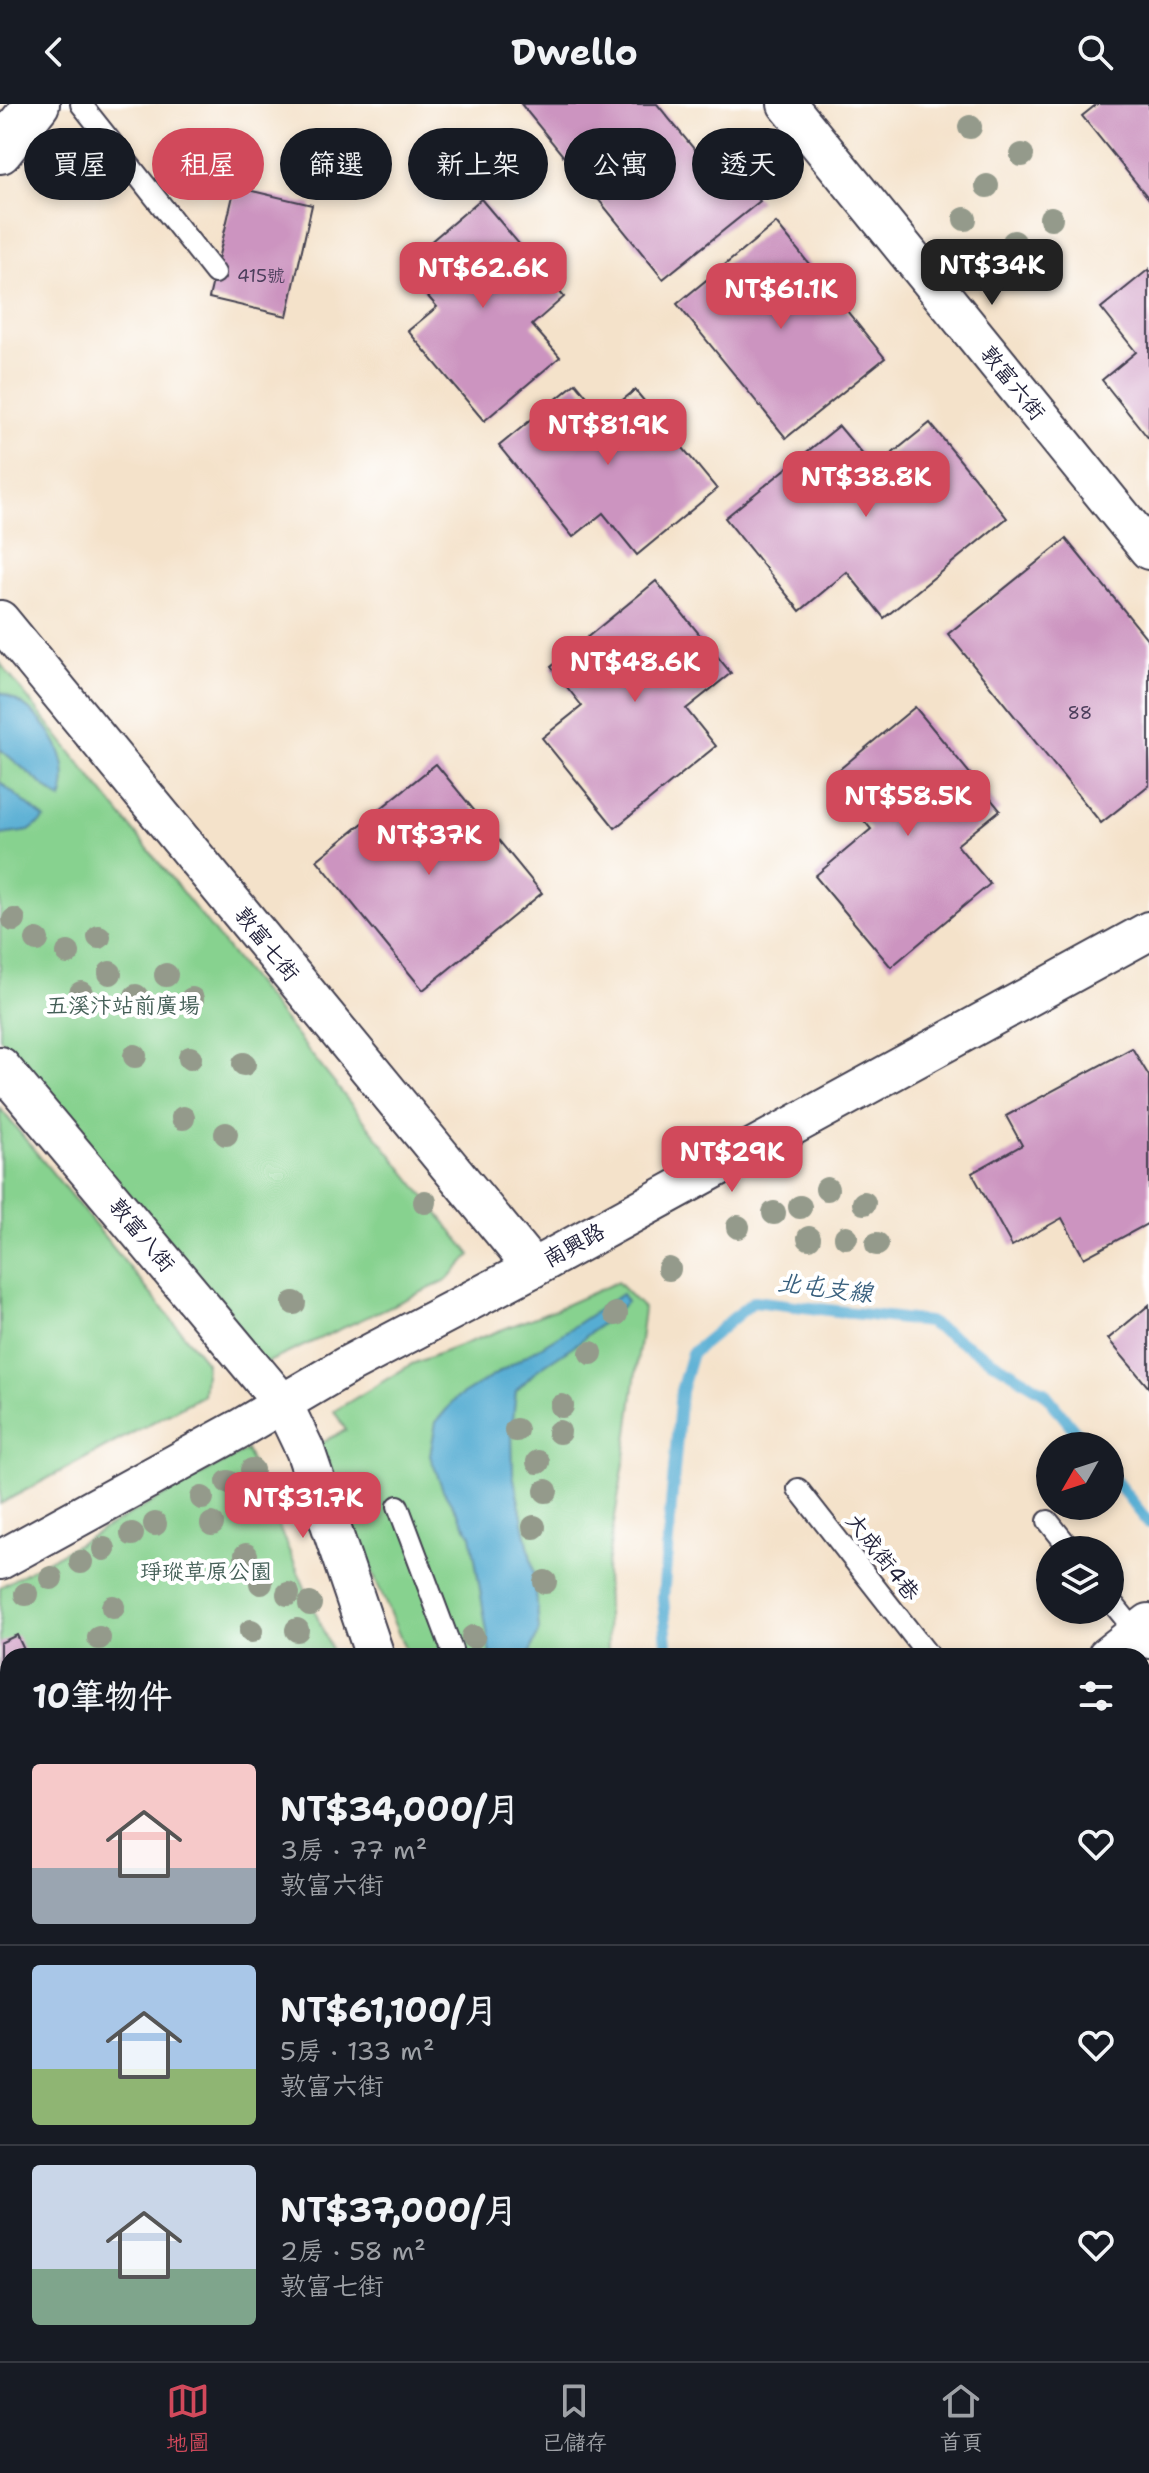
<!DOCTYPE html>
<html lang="zh-TW">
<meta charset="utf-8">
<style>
body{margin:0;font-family:"Shantell Sans","LXGW WenKai TC",sans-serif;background:#20242c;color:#f1f3f6;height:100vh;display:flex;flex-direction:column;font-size:30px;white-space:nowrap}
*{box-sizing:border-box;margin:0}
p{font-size:26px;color:#9ea1a6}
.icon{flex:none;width:44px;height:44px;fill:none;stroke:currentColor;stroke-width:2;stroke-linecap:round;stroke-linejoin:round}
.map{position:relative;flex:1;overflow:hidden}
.side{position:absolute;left:0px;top:1544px;width:1150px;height:714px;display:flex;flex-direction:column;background:#171b24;border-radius:24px 24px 0 0;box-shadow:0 4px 12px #0003}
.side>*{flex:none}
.hud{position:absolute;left:24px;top:24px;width:1102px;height:72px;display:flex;gap:16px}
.needle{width:52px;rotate:231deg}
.fabs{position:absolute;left:1036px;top:1328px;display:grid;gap:16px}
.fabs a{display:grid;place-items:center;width:88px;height:88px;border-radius:50%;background:#171b24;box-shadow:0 4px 12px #0003;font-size:40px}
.price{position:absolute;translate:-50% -68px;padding:0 18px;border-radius:16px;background:#d1495b;color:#fff;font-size:26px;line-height:52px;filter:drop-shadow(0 2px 4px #0008)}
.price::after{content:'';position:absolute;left:50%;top:48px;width:24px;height:18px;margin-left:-12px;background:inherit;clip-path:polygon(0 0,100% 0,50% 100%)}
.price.current{background:#222;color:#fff}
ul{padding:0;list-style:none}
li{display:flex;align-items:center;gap:24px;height:200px;padding:0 32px}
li+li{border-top:2px solid #363941}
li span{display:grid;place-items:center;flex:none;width:224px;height:160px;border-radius:8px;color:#555}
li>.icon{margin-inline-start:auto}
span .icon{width:96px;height:96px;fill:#fffc;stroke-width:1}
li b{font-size:34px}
h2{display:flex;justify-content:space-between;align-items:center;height:96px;padding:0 32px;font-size:34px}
.tag{padding:0 28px;border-radius:36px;background:#171b24;box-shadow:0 4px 12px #0003;font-size:28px;line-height:72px}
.tag.current{background:#d1495b;color:#fff}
header{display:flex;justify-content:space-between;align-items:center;height:104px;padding:0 32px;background:#171b24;font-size:36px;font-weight:700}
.tabs{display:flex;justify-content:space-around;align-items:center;height:112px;border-top:2px solid #363941;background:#171b24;font-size:22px;color:#9ea1a6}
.tabs a{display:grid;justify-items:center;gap:4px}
.tabs .current{color:#d1495b}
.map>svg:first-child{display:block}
.green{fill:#87d28f;stroke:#547a65;stroke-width:2}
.water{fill:#57add3;stroke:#3c6887;stroke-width:2}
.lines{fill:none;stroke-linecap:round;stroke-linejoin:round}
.stream{stroke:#57add3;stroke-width:12}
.building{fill:#cc94c0}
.lane-casing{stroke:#423f50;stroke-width:24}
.street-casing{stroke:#423f50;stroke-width:42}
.secondary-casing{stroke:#423f50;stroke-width:48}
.lane{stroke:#fff;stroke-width:20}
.street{stroke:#fff;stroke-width:38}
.secondary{stroke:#fff;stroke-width:44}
.rail-casing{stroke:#22223b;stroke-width:9}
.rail{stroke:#fff;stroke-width:6;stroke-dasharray:18;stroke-linecap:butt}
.tree{fill:#949a8b}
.labels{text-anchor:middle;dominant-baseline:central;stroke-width:8;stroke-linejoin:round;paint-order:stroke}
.number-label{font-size:18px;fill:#4c3e5c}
.street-label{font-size:22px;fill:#22223b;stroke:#fff}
.park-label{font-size:22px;fill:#456058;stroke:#fff}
.water-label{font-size:24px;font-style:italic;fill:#3a617f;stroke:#fff}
</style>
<header><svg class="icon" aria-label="back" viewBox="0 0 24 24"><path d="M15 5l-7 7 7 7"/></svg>Dwello<svg class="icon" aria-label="search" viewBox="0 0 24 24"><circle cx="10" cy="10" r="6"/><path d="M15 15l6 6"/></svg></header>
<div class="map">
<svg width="1149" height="2257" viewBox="0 0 1149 2257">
<rect width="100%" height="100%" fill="#fff"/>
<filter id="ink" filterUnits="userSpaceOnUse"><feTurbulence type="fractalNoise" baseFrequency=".0125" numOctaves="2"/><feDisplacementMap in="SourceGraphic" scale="16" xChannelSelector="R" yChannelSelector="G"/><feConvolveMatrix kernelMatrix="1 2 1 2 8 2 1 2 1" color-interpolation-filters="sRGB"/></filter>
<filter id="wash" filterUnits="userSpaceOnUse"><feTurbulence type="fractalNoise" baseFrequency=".006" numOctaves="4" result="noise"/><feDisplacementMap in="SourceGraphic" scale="32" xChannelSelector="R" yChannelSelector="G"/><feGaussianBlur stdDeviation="1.8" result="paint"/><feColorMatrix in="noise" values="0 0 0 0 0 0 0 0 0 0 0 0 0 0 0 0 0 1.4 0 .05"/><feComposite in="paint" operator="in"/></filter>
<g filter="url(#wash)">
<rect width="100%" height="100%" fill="#f4e2ca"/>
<g class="green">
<polygon points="0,559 471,1151 446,1177 264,1260 0,934"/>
<polygon points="0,1004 206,1258 203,1291 0,1400"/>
<polygon points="617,1178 644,1205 625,1353 606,1467 608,1552 408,1552 324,1354 316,1341 346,1326 334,1307 412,1260 556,1205"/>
<polygon points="246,1346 334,1552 8,1552 8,1635 0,1633 0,1483"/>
</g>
<g class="water">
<path d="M0 588C42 606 76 650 61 696L0 645Z"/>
<polygon points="0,678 45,715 29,727 0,731"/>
<polygon points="622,1190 627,1198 579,1238 537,1266 516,1287 512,1325 513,1370 535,1474 539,1526 529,1552 491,1552 471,1431 443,1386 430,1351 436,1318 455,1295 568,1226"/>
</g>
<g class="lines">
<g class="stream">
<polyline points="1110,1370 1149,1419"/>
<polyline points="668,1552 663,1493 681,1287 692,1249 754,1197 928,1218 1044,1288 1087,1342"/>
<polyline points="0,1664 8,1664"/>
</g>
</g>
<g id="blocks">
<g class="building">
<polygon points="521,0 657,0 703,56 718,45 760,97 663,175"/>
<polygon points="1097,0 1149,0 1149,95 1082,12"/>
<polygon points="235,83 312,101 287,212 209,194"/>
<polygon points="481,95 564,193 532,221 560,253 484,317 408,227 437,203 402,162"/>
<polygon points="776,119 885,254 786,334 677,200"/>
<polygon points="1149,165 1149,335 1102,276 1136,248 1101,204"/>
<polygon points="576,279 603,312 635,286 717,385 637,451 603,409 573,433 499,342"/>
<polygon points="930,319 1007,414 884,514 847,468 800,507 725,414 839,322 874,364"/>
<polygon points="1066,435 1149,537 1149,681 1101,719 948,530"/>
<polygon points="656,477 731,569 686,605 716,642 615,724 542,634 582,602 551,563"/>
<polygon points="915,603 1000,706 957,741 990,780 891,863 815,772 871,725 829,674"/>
<polygon points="436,660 542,789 423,886 317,756"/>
<polygon points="1132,944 1149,972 1149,1119 1084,1154 1062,1114 1012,1142 972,1069 1022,1041 1006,1012"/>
<polygon points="1149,1201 1149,1284 1108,1235"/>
<polygon points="17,1531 27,1552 8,1552 8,1594 0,1583 0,1539"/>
</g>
</g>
</g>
<g filter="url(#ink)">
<use href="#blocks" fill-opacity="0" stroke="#423f50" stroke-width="2"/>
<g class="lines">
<defs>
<g id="lane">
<polyline points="81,0 215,169"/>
<polyline points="798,1385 929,1552"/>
<polyline points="398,1402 452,1546"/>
<polyline points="1048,1417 1071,1446"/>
<polyline points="1110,1496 1149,1544"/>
<polyline points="1142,1822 1149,1830"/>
<polyline points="1142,2100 1149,2109"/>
<polyline points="334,2250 340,2257"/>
<polyline points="564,2250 569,2257"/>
<polyline points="793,2250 798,2257"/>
</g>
<g id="street">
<polyline points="787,0 1149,446"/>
<polyline points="0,516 533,1164"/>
<polyline points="0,962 283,1300 305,1346 375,1552"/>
<polyline points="0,1456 239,1325 346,1262 533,1164 1149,827"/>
<polyline points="1107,1552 1149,1519"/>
<polyline points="0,2198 8,2209"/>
<polyline points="39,2250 44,2257"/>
<polyline points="222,2257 231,2250"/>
</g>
<polyline id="secondary" points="0,47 37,0"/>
</defs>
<use href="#lane" class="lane-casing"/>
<use href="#street" class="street-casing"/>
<use href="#secondary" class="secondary-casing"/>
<use href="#lane" class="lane"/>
<use href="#street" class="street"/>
<use href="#secondary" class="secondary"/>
<defs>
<g id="rail">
<polyline points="1142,2160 1149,2156"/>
<polyline points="1142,2188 1149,2184"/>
<polyline points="987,2257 998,2250"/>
<polyline points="1032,2257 1043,2250"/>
</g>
</defs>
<use href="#rail" class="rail-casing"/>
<use href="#rail" class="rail"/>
</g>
<g class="tree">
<circle cx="970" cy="23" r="12"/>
<circle cx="1022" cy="51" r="12"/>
<circle cx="768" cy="60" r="12"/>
<circle cx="987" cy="82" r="12"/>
<circle cx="1051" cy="114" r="12"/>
<circle cx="965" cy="115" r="12"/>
<circle cx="1014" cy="138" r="12"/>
<circle cx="14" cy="816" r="12"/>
<circle cx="99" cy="833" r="12"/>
<circle cx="37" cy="836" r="12"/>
<circle cx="68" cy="849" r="12"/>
<circle cx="110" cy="869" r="12"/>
<circle cx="166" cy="871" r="12"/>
<circle cx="81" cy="889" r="12"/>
<circle cx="136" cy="892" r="12"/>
<circle cx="192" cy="895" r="12"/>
<circle cx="135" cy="952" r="12"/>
<circle cx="190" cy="954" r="12"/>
<circle cx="244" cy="960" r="12"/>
<circle cx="183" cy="1014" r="12"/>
<circle cx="226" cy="1030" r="12"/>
<circle cx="827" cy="1085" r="12"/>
<circle cx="425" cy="1098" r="12"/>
<circle cx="864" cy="1099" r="12"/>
<circle cx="800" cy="1103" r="12"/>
<circle cx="774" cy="1109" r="12"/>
<circle cx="738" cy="1123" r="12"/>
<circle cx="846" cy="1133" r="12"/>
<circle cx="809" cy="1134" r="12"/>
<circle cx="877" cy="1140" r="12"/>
<circle cx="669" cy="1165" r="12"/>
<circle cx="294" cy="1199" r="12"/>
<circle cx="616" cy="1210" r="12"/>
<circle cx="591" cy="1249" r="12"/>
<circle cx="562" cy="1302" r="12"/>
<circle cx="516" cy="1326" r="12"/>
<circle cx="559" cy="1328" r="12"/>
<circle cx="538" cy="1358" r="12"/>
<circle cx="252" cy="1366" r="12"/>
<circle cx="228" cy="1378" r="12"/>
<circle cx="546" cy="1387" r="12"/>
<circle cx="202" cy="1394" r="12"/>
<circle cx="255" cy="1406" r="12"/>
<circle cx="155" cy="1420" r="12"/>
<circle cx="212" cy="1420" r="12"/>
<circle cx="534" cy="1423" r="12"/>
<circle cx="132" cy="1430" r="12"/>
<circle cx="104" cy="1445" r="12"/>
<circle cx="246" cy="1451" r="12"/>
<circle cx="81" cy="1458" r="12"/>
<circle cx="51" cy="1474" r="12"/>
<circle cx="545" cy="1478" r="12"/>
<circle cx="261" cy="1479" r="12"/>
<circle cx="26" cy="1490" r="12"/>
<circle cx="288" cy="1490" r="12"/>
<circle cx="310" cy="1500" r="12"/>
<circle cx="113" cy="1503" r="12"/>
<circle cx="297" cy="1526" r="12"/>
<circle cx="251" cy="1527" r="12"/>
<circle cx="473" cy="1533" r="12"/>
<circle cx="99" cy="1534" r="12"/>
</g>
</g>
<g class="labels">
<g class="number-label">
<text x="261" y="172">415號</text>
<text x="1080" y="609">88</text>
</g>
<g class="street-label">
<text transform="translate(1013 279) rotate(51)">敦富六街</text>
<text transform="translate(267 840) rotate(51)">敦富七街</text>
<text transform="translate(142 1131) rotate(50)">敦富八街</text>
<text transform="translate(574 1141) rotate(-29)">南興路</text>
<text transform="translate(883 1453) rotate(52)">大成街4巷</text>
</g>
<g class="park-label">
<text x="123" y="901">五溪汴站前廣場</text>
<text x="206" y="1467">琤瑽草原公園</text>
</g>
<g class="water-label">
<text transform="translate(825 1184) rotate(7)">北屯支線</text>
</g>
</g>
</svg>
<div class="fabs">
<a><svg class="needle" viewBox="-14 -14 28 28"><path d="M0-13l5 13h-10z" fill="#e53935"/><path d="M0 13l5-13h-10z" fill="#9ea1a6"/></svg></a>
<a><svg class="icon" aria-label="layers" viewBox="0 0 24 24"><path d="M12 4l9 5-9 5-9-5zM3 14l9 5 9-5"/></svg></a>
</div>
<b class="price current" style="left:992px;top:203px">NT$34K</b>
<b class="price" style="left:483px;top:206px">NT$62.6K</b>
<b class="price" style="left:781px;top:227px">NT$61.1K</b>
<b class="price" style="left:608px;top:363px">NT$81.9K</b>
<b class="price" style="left:866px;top:415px">NT$38.8K</b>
<b class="price" style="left:635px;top:600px">NT$48.6K</b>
<b class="price" style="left:908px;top:734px">NT$58.5K</b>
<b class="price" style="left:429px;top:773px">NT$37K</b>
<b class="price" style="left:732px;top:1090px">NT$29K</b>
<b class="price" style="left:303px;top:1436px">NT$31.7K</b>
<div class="hud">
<a class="tag">買屋</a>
<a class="tag current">租屋</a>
<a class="tag">篩選</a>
<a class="tag">新上架</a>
<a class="tag">公寓</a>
<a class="tag">透天</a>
</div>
<section class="side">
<h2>10筆物件<svg class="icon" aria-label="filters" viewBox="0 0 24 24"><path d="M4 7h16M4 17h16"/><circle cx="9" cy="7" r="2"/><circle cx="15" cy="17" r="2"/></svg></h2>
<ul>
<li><span style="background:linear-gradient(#f6c9c9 65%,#9aa5b1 0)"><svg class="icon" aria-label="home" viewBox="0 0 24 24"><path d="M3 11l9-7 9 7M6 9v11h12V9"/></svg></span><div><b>NT$34,000/月</b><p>3房 · 77 m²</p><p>敦富六街</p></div><svg class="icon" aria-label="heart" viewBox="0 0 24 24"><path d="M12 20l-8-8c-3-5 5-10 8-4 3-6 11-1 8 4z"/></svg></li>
<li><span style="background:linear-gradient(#a9c7e8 65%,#8fb573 0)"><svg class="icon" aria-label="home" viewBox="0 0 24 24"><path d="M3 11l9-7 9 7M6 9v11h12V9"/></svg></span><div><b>NT$61,100/月</b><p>5房 · 133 m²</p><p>敦富六街</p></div><svg class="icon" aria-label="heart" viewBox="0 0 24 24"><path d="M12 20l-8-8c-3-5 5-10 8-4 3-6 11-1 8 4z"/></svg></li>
<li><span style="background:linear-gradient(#c9d6e8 65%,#7fa58c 0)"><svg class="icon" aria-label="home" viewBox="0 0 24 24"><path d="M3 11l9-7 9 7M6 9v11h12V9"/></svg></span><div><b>NT$37,000/月</b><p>2房 · 58 m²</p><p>敦富七街</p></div><svg class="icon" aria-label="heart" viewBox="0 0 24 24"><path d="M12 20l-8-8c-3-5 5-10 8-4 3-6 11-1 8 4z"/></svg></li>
</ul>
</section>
</div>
<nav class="tabs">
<a class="current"><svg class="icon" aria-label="map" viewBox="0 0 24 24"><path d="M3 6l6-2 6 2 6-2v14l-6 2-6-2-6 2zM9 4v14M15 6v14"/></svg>地圖</a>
<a><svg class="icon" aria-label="saved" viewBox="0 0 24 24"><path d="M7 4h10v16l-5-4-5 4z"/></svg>已儲存</a>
<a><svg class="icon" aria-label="home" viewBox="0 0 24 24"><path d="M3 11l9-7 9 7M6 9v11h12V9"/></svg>首頁</a>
</nav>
